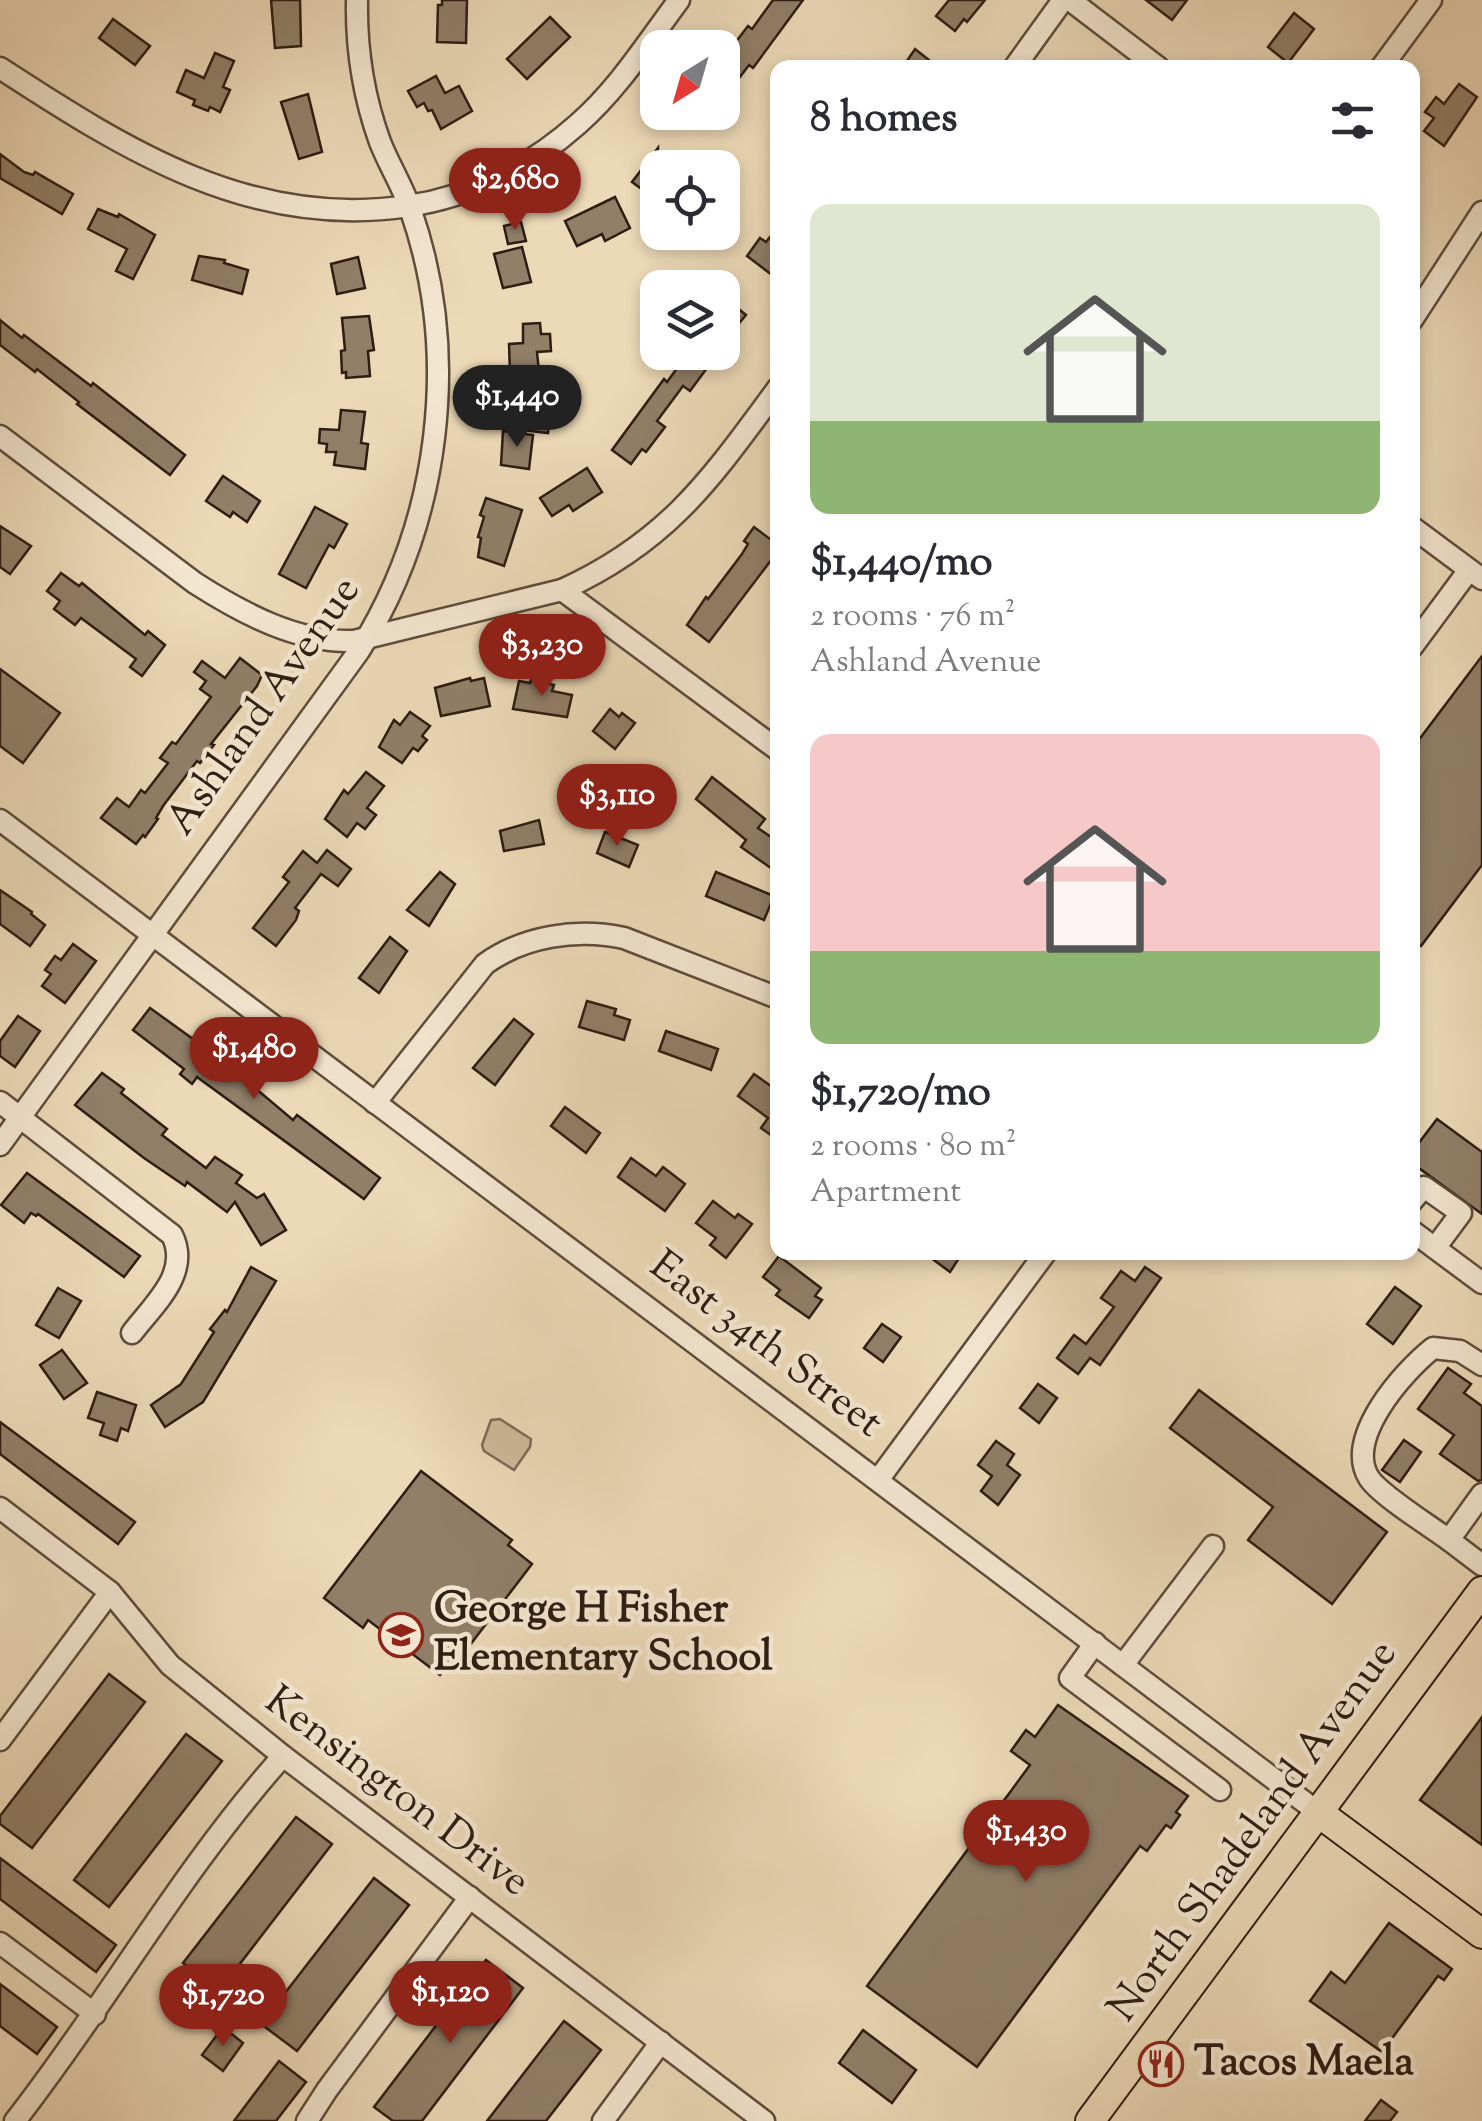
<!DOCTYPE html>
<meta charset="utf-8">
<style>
body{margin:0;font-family:"Sorts Mill Goudy",serif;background:#f2f2f3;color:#2b2b33;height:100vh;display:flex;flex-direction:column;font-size:38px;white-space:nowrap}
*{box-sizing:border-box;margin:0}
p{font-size:32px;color:#7c7c81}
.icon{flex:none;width:55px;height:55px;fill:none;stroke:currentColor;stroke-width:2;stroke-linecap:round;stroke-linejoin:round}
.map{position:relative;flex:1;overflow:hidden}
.sheet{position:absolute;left:770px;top:60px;width:650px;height:1200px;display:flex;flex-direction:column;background:#fff;border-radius:20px;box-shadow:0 5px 15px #0003}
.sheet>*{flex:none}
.needle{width:65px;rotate:217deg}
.controls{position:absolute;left:640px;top:30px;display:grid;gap:20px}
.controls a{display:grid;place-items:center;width:100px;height:100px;border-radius:20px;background:#fff;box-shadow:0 5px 15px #0003;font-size:50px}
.price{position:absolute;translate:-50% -85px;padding:0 22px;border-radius:35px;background:#8f2418;color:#fff;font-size:32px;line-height:65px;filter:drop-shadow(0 2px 5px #0008)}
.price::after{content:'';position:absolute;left:50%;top:60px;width:30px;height:22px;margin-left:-15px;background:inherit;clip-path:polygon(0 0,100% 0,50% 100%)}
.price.active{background:#222;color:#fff}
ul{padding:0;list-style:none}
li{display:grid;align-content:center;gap:20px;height:530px;padding:0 40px}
li span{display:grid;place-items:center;height:310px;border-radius:20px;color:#555}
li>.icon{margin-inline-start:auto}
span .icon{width:180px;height:180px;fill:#fffc;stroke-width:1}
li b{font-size:42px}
h2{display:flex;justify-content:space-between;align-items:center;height:120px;padding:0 40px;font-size:42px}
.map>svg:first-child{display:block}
.green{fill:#ccb99b;stroke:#7d6b56;stroke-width:2.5}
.building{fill:#917f68;stroke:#2e1d12;stroke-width:2.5}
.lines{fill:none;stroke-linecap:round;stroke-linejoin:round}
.minor-casing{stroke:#5e4c3b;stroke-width:25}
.major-casing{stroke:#2e1d12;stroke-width:32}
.minor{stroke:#f3e6d0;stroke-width:20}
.major{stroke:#ecd9b7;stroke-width:28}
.labels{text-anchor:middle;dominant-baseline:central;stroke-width:9;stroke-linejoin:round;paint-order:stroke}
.street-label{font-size:42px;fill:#2e1d12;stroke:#f3e6d0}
.poi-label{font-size:42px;font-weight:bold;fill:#2e1d12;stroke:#f3e6d0;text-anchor:start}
</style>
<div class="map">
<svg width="1482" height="2121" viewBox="0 0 1482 2121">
<rect width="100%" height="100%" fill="#ecd9b7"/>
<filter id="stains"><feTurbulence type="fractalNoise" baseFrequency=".002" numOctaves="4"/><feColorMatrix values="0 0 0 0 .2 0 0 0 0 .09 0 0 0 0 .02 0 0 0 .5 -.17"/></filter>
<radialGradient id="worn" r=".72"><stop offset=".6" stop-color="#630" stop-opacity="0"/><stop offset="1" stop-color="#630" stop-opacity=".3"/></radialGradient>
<polygon class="green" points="500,1419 531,1439 530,1447 514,1470 484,1451 482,1445 491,1420"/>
<g class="building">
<polygon points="271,0 300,0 301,46 275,48"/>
<polygon points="442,0 467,0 466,43 437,42 438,5 442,5"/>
<polygon points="773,0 803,0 753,68 749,65 722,101 722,60 748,26 752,29"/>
<polygon points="949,0 985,0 967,22 964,19 955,31 936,16"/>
<polygon points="1146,0 1187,0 1172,20"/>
<polygon points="1294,13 1314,29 1288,63 1268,47"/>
<polygon points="550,17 570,37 527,79 507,59"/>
<polygon points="113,19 150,46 135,65 99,38"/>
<polygon points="915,49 939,68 902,68"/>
<polygon points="215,53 234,61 223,87 230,90 220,112 210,107 208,111 193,105 195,100 177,92 186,70 204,78"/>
<polygon points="436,76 445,93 459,86 472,111 441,129 432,110 428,111 424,103 417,107 408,91"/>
<polygon points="1459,84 1477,97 1444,146 1424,131 1434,118 1425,112 1436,97 1444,104"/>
<polygon points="308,94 322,152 299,159 281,102"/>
<polygon points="658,148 658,201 632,182"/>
<polygon points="0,154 24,172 33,175 35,172 73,194 62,214 0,178"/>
<polygon points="615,197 630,228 605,241 602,234 577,246 565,221"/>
<polygon points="98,209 118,217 119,214 155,235 133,279 116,271 127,249 88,229"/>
<polygon points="521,222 526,241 508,244 504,226"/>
<polygon points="778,227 778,268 772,275 747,256 760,238 766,242"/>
<polygon points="522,247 531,282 503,288 494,254"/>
<polygon points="199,256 225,260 224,263 248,270 242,294 192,280"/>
<polygon points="358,257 365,288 337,294 331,264"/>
<polygon points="729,301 746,315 722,344 722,309"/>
<polygon points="369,316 374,350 368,351 370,376 346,378 346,372 342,373 341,351 345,350 342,318"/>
<polygon points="0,320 22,338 24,335 91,386 93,383 185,455 170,475 77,404 79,402 37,369 35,372 0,345"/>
<polygon points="540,323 541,334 550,334 551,351 537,352 539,372 510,374 509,344 523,343 523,324"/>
<polygon points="689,352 710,364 690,391 683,386 657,421 665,427 646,452 642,449 631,464 612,450 664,379 667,382"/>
<polygon points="524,406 550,410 548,433 521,430"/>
<polygon points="341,410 365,412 361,443 368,444 365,469 334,465 336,452 326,452 327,444 319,443 320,429 339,430"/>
<polygon points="503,431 533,435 529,469 501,465"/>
<polygon points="587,468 602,492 573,511 569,505 552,516 540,498"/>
<polygon points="223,476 260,501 247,522 233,512 230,517 206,501"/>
<polygon points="486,498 522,510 504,566 478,557 481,538 478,537 484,517 480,515"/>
<polygon points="315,507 347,524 334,548 329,545 306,588 279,574"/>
<polygon points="0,526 31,546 10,574 0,567"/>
<polygon points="754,527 778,545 778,551 709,642 687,625 706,597 708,599 742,554 748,544 744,541"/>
<polygon points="61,573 79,586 82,583 145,635 148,631 165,645 142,676 130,667 136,659 81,618 75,625 54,609 60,601 47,591"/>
<polygon points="1482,656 1482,865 1421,946 1412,940 1412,749"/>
<polygon points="240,658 262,675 257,686 211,744 214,745 200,763 197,761 163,806 156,818 158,819 145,837 143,835 136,844 101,818 117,798 129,807 141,790 145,793 168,763 160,758 172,742 176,744 211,697 200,689 206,681 194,672 202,661 225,678"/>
<polygon points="0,669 60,713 23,763 0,746"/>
<polygon points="470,678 471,681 484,678 490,706 441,716 435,688"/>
<polygon points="531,680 554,685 552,691 572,695 567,717 513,709 519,681 530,683"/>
<polygon points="610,709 619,717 622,713 635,723 615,749 593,731"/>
<polygon points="410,712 430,726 422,736 427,740 418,751 413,748 402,763 379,747 394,720 400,725"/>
<polygon points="366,772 384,786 367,808 376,815 365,829 357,823 347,837 325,819 344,790 348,794"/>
<polygon points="712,777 765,819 758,828 778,842 778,873 741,847 746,840 696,799"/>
<polygon points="539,820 544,844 504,851 500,831"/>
<polygon points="605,832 638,845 629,867 597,853"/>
<polygon points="327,850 351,869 338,886 321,874 295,908 299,911 296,920 276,946 253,928 289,882 283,877 303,851 317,863"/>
<polygon points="440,872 455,884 429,926 407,910"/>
<polygon points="716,872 774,896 764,920 706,896"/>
<polygon points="0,890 32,912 31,914 45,925 30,946 0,924"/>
<polygon points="390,937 407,951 379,993 359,978"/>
<polygon points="73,944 96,961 65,1003 42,986 51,974 45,970 55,956 61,960"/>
<polygon points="587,1001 616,1009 614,1015 630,1020 624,1040 579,1027"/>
<polygon points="150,1008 218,1057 293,1120 297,1115 380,1178 364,1199 197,1077 192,1084 180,1074 184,1069 133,1030"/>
<polygon points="18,1016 40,1031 15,1067 0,1056 0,1041"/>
<polygon points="514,1019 533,1034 495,1085 473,1068"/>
<polygon points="666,1031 718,1049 711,1070 659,1051"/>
<polygon points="102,1073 124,1089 121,1093 167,1129 162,1135 206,1168 215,1157 242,1175 236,1183 257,1198 264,1194 286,1230 261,1245 235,1202 227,1212 187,1182 185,1186 144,1158 75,1105"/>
<polygon points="754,1074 778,1091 778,1140 761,1128 768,1118 738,1096"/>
<polygon points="565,1107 600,1133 586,1153 551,1126"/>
<polygon points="1437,1119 1482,1152 1482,1214 1412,1163 1412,1152"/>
<polygon points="631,1158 656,1176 663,1167 685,1184 665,1211 618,1177"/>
<polygon points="27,1173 140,1256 124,1277 38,1214 36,1216 31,1213 24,1223 1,1205"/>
<polygon points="713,1201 735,1218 738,1214 752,1224 726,1258 710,1245 716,1238 696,1223"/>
<polygon points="923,1252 963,1252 950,1272"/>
<polygon points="779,1256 821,1288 815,1296 822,1300 809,1318 776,1295 780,1290 763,1277"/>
<polygon points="251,1267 276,1281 203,1402 165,1427 151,1405 181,1384 214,1332 210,1329 225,1310 227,1312"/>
<polygon points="1145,1267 1161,1278 1100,1365 1090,1358 1078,1374 1057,1358 1074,1335 1086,1344 1114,1307 1101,1298 1121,1271 1135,1281"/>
<polygon points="1395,1287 1421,1306 1393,1344 1367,1324"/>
<polygon points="58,1288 81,1301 59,1338 36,1325"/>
<polygon points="882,1324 901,1337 883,1362 864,1348"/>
<polygon points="62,1350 87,1383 64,1399 40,1365"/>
<polygon points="1448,1368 1471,1384 1464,1393 1482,1406 1482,1480 1478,1481 1440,1454 1454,1435 1418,1409"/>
<polygon points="1038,1384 1057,1398 1039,1423 1020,1408"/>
<polygon points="1199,1390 1387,1532 1332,1604 1248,1540 1273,1507 1170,1428"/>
<polygon points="97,1392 136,1405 128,1431 121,1428 117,1441 100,1435 104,1423 88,1418"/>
<polygon points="0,1422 135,1522 118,1544 0,1454"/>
<polygon points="1404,1440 1421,1452 1400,1482 1382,1470"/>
<polygon points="996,1441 1014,1454 1007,1465 1020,1475 998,1505 981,1491 992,1476 978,1465"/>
<polygon points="421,1471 512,1540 508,1545 532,1564 460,1658 455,1655 440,1675 368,1620 363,1628 324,1598"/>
<polygon points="109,1674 145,1702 32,1848 0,1824 0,1816"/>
<polygon points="1058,1705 1188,1796 1176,1812 1180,1815 1171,1828 1166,1825 1147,1851 1140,1846 977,2067 867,1986 1030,1765 1011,1751 1026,1730 1035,1737"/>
<polygon points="1482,1717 1482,1845 1420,1800"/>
<polygon points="186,1734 222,1761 109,1907 74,1880"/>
<polygon points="296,1817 332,1844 219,1991 216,1988 191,2021 161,1999 186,1965 183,1963"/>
<polygon points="0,1858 116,1945 96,1972 0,1899"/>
<polygon points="374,1878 409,1905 297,2051 261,2024"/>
<polygon points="1389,1923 1452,1969 1444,1980 1438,1976 1382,2052 1310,2001 1331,1972 1345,1983"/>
<polygon points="486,1960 523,1988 422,2121 393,2121 374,2107"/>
<polygon points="0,1984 57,2027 37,2054 0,2026"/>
<polygon points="564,2021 601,2050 546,2121 487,2121"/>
<polygon points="223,2027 243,2043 223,2071 202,2055"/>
<polygon points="863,2030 916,2070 892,2103 839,2063"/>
<polygon points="279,2061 306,2082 276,2121 234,2121"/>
<polygon points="1381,2100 1397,2112 1390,2121 1365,2121"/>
</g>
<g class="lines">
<defs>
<g id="minor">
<polyline points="1070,0 1159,68"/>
<path d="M0 68C126 150 252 230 408 206 471 197 531 166 578 124 618 89 647 43 679 0"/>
<polyline points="1014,68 1063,0"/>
<polyline points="1381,68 1431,0"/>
<polyline points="1412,320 1482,212"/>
<path d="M0 436 195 583C242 613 297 643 354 641L562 590 778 750"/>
<polyline points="1412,527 1482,579"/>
<path d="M562 590C668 542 711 479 778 388"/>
<polyline points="1412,647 1469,570"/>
<polyline points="0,820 1319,1813"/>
<path d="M0 1102 172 1235C191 1273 154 1304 132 1333"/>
<path d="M375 1103 485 964C524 936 577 928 624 938L778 998"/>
<path d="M0 1145 359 651C440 522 461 356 411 211 403 187 389 165 380 142 363 95 356 50 357 0"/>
<polyline points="1412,1201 1424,1187 1461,1213 1435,1248"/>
<polyline points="1412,1231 1482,1283"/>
<polyline points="878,1480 1046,1252"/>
<polyline points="1482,1494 1449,1540 1482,1565"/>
<polyline points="0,1508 110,1592 170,1665 283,1756 764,2121"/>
<path d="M1449 1540C1430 1526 1380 1495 1369 1478 1344 1438 1403 1372 1433 1348L1460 1351 1482 1365"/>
<polyline points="1095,1643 1070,1678 1220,1790"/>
<polyline points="1123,1665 1213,1546"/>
<polyline points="0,1740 110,1592"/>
<polyline points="0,1943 95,2014"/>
<path d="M15 2121C108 2002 182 1869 283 1756"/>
<polyline points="307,2121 327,2090 470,1897"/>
<polyline points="603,2121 661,2042"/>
</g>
<g id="major">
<polyline points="1319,1813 1482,1934"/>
<polyline points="1090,2121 1482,1591"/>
</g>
</defs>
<use href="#minor" class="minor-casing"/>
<use href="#major" class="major-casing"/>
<use href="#minor" class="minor"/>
<use href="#major" class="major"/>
</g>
<defs>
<symbol id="school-ring" viewBox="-11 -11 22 22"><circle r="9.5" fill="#f3e6d0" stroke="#8f2418" stroke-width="1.5"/><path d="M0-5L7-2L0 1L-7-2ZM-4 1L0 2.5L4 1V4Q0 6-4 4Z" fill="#8f2418"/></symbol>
<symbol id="restaurant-ring" viewBox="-11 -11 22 22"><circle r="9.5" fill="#f3e6d0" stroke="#8f2418" stroke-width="1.5"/><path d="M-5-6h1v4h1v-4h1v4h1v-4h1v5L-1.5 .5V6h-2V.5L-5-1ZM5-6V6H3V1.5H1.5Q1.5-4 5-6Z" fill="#8f2418"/></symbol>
</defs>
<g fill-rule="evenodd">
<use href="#school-ring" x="376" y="1610" width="50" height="50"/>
<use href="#restaurant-ring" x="1136" y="2039" width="50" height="50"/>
</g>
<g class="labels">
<g class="street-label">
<text transform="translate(265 707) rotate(-55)">Ashland Avenue</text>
<text transform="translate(765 1346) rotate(37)">East 34th Street</text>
<text transform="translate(396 1793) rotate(37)">Kensington Drive</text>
<text transform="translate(1254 1832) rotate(-54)">North Shadeland Avenue</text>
</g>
<g class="poi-label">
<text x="434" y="1611">George H Fisher<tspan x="434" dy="48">Elementary School</tspan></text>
<text x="1194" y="2064">Tacos Maela</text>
</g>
</g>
<rect width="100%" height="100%" filter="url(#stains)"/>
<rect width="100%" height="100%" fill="url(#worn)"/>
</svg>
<div class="controls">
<a><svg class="needle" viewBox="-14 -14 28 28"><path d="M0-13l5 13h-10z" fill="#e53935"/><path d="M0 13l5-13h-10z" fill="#7c7c81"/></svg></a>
<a><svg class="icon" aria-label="locate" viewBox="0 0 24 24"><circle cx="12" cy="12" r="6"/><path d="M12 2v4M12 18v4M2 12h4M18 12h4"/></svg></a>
<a><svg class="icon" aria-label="layers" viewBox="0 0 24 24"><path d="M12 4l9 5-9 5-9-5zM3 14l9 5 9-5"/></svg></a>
</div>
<b class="price" style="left:515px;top:233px">$2,680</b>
<b class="price active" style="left:517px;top:450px">$1,440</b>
<b class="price" style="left:542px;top:699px">$3,230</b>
<b class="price" style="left:617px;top:849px">$3,110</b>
<b class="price" style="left:254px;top:1102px">$1,480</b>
<b class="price" style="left:1026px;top:1885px">$1,430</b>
<b class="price" style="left:450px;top:2046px">$1,120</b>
<b class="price" style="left:223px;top:2049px">$1,720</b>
<section class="sheet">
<h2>8 homes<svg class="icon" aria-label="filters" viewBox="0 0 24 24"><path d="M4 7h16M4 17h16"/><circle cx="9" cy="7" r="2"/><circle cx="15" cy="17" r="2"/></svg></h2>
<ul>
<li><span style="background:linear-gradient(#dfe7d0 70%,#8fb573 0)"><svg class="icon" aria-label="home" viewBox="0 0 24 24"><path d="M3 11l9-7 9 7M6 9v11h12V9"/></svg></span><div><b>$1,440/mo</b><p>2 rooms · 76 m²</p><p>Ashland Avenue</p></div></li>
<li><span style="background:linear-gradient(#f6c9c9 70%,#8fb573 0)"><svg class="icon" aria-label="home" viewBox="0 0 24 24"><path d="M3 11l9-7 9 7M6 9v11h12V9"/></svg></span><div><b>$1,720/mo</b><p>2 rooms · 80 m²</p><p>Apartment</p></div></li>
</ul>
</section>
</div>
